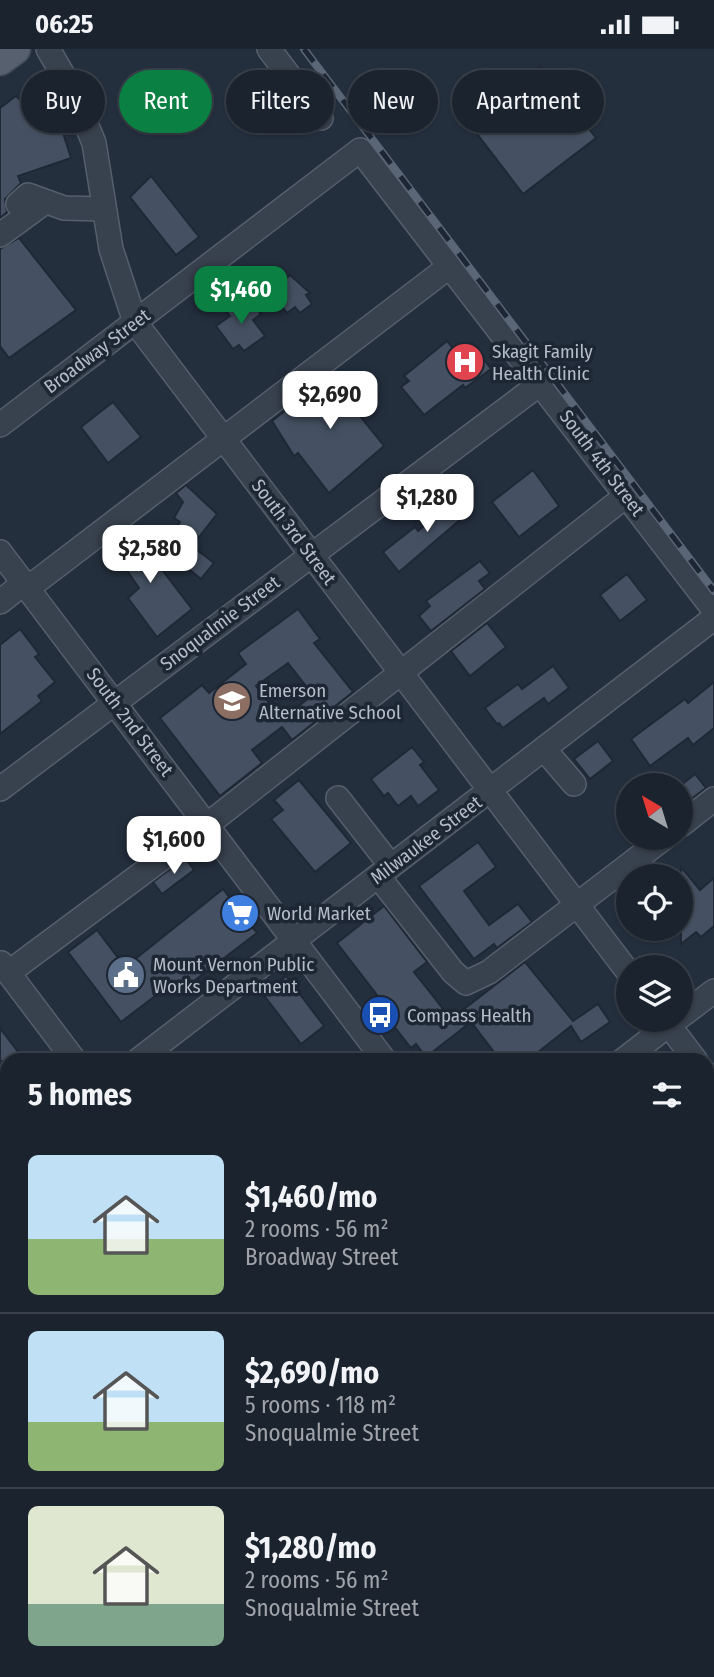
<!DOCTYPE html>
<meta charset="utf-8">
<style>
body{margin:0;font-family:"Fira Sans Condensed",sans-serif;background:#242b36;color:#f1f3f6;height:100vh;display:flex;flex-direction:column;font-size:26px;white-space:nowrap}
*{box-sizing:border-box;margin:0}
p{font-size:23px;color:#a0a4aa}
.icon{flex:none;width:38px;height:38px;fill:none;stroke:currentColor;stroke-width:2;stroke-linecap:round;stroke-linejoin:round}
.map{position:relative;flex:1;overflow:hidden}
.details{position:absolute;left:0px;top:1004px;width:714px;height:625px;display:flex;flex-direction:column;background:#1b232e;border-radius:21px 21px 0 0;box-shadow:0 2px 5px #0004,0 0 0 2px #39404a}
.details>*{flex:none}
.top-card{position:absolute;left:21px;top:21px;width:672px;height:63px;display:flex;gap:14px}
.needle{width:46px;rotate:322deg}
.buttons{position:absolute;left:616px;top:724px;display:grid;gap:14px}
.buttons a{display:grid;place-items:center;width:77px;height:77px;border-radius:50%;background:#1b232e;box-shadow:0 2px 5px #0004,0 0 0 2px #39404a;font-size:35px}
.price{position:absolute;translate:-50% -60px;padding:0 16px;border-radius:14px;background:#fff;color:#222;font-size:23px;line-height:46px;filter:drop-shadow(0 2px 4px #0008)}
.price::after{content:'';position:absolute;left:50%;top:42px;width:21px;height:16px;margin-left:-10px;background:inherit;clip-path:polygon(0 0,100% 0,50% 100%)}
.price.on{background:#0b8043;color:#fff}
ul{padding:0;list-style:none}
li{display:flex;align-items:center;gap:21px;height:175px;padding:0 28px}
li+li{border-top:2px solid #39404a}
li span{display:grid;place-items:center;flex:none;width:196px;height:140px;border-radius:10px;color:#555}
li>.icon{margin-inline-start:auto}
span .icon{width:84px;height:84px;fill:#fffc;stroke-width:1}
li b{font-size:30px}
h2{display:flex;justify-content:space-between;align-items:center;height:84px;padding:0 28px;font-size:30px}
.tag{padding:0 24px;border-radius:32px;background:#1b232e;box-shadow:0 2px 5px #0004,0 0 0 2px #39404a;font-size:24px;line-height:63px}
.tag.on{background:#0b8043;color:#fff}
.status{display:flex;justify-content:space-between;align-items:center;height:49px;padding:0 35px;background:#1b232e;direction:ltr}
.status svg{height:19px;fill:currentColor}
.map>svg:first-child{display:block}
.building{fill:#455162;stroke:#1f2835;stroke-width:2;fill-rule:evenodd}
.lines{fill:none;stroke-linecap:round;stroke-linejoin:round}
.minor-casing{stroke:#565f6c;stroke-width:26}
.major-casing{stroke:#414a57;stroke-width:33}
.minor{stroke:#38414e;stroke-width:23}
.major{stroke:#56606e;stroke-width:30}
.rail-casing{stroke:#5a6575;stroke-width:8}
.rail{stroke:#1d2633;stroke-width:5;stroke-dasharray:16;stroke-linecap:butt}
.labels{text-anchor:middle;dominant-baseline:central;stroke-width:7;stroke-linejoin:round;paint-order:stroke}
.street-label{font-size:19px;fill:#b4bcc9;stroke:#1d2633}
.poi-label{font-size:19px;fill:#b4bcc9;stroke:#1d2633;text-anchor:start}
</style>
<div class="status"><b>06:25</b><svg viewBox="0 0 49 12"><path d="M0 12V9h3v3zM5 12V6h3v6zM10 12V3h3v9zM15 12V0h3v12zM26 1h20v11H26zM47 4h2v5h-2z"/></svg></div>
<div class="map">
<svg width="714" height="1628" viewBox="0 0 714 1628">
<rect width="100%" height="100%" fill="#242f3e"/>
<g class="building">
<polygon points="541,17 596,89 523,145 468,73"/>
<polygon points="28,44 31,50 38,44 45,53 52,49 71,109 18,127 21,134 5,150 7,163 0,169 0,59 16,47 20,51"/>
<polygon points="151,127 199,188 176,206 130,148"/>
<polygon points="19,189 76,261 9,309 0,297 0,200"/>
<polygon points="290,226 310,244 306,246 312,255 300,264 295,258 287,264 270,242"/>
<polygon points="238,252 243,259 251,253 261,265 253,271 265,287 244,302 239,296 233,300 216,277 230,267 226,262"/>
<polygon points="447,292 458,305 472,294 491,320 465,339 463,336 424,366 401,338 409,332 404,327"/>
<polygon points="333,324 339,328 345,324 368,353 356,362 384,397 329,444 298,404 294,407 272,372"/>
<polygon points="113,353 141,388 108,414 81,378"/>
<polygon points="533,421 559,457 519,488 492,453"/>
<polygon points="186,436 217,465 192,497 214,514 201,530 161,498 180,473 174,469 183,453 176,444"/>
<polygon points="463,445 474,459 399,523 383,503 415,478 418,482"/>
<polygon points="130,479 192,560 157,588 128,549 139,539 109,495"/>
<polygon points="480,512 490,524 479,532 485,540 431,582 419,567 430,557 426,552"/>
<polygon points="627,525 647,551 620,572 600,546"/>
<path d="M298 560 320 590 314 594 353 643 292 691 282 678 252 701 262 714 220 747 160 669 202 636 209 644 246 615 238 604ZM288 614 313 646 281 670 256 637Z"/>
<polygon points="487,574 506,598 470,627 451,602"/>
<polygon points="20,580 39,605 35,608 55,633 38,647 42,652 0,685 0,596"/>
<polygon points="553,617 569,639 548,655 544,649 503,679 499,674 497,675 485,659 518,635 522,640"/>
<polygon points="714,633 714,679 693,696 688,689 650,717 631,690 685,650 688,654"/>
<polygon points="598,692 613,712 590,730 574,710"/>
<polygon points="412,698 424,713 420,716 439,741 418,757 411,747 398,757 388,744 384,747 371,730"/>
<polygon points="695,725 706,739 687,753 680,737"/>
<polygon points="299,731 351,794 315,823 271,770 283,761 274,751"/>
<polygon points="478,793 496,818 464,842 489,876 518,855 532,873 497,899 494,895 474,910 419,837"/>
<polygon points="185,809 194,821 162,845 153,833"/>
<polygon points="681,818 700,841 714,829 714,877 701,888 696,883 681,895"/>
<polygon points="223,840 257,884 182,941 175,932 121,973 68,903 97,881 125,918"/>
<polygon points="384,857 427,913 414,923 451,970 525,913 573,972 598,955 610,973 581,993 571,977 527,1012 501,1012 471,973 426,1008 416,995 411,999 404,990 375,953 380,950 337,894"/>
<polygon points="286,927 324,977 301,995 263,945"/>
<polygon points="0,979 25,1012 0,1012"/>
</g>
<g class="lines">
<defs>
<g id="minor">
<polyline points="48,0 73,43 94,94 111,200 135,273 628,923"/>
<polyline points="269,0 321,69"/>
<polyline points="18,155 28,146 64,159 103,160"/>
<polyline points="0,186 45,153"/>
<polyline points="0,376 360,101 714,561"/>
<polyline points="0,503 385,1012"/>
<polyline points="28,539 450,217"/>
<polyline points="0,553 24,534"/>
<polyline points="544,700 574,735"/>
<polyline points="0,740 541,334"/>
<polyline points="338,749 391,817"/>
<polyline points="681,776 714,750"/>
<polyline points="378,827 453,923 466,934 489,923 664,789"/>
<polyline points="1,914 75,1012"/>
<polyline points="8,924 207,776 627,446"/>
<polyline points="681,967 714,942"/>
<polyline points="665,971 696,1012"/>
<polyline points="137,1012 714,569"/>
<polyline points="622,1012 675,971"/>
<polyline points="707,1025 714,1034"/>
<polyline points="0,1112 7,1107"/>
<polyline points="707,1236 714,1245"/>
<polyline points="707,1438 714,1447"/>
<polyline points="0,1517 7,1526"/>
<polyline points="79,1622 83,1628"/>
<polyline points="234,1622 239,1628"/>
<polyline points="385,1622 389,1628"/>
<polyline points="542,1622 546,1628"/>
<polyline points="695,1622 700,1628"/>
<polyline points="354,1628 362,1622"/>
</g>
<polyline id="major" points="0,11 15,0"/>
</defs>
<use href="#minor" class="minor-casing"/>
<use href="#major" class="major-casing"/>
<use href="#minor" class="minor"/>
<use href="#major" class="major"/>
<defs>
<polyline id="rail" points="304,0 714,542"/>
</defs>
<use href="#rail" class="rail-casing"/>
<use href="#rail" class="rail"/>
</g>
<defs>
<symbol id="hospital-disc" viewBox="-11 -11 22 22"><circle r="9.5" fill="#e0444e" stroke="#1d2633"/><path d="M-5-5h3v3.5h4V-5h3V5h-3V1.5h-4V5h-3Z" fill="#fff"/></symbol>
<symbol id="school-disc" viewBox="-11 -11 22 22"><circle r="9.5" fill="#8d6e63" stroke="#1d2633"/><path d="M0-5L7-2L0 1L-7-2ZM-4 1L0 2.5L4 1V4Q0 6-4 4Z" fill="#fff"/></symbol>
<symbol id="supermarket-disc" viewBox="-11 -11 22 22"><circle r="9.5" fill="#3f7fe0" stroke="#1d2633"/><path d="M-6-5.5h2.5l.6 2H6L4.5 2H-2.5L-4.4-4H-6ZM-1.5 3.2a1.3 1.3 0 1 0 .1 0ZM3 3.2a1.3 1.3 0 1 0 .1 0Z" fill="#fff"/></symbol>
<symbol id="civic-disc" viewBox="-11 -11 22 22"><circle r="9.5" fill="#5c6f8a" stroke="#1d2633"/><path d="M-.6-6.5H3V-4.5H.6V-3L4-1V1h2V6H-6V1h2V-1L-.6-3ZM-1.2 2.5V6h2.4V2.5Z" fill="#fff"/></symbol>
<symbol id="bus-disc" viewBox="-11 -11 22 22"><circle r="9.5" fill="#1a4fb4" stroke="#1d2633"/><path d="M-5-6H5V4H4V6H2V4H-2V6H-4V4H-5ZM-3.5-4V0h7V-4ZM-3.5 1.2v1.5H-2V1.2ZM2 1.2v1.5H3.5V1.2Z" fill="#fff"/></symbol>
</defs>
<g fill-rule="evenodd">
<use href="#hospital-disc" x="443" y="291" width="44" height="44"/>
<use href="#school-disc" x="210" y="630" width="44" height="44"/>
<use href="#supermarket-disc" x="218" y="842" width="44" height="44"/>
<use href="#civic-disc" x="104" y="904" width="44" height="44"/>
<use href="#bus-disc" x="358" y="944" width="44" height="44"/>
</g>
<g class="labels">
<g class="street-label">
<text transform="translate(97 302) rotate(-37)">Broadway Street</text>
<text transform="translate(602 414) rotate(53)">South 4th Street</text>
<text transform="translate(294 483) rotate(53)">South 3rd Street</text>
<text transform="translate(220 574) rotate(-37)">Snoqualmie Street</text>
<text transform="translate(130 673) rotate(53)">South 2nd Street</text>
<text transform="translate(426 791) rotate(-37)">Milwaukee Street</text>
</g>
<g class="poi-label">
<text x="492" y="302">Skagit Family<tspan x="492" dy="22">Health Clinic</tspan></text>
<text x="259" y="641">Emerson<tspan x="259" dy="22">Alternative School</tspan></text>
<text x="267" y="864">World Market</text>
<text x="153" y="915">Mount Vernon Public<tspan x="153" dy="22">Works Department</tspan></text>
<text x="407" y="966">Compass Health</text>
</g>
</g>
</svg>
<div class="buttons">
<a><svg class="needle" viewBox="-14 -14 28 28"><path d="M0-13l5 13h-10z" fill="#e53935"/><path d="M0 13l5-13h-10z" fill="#a0a4aa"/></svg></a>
<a><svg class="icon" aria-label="locate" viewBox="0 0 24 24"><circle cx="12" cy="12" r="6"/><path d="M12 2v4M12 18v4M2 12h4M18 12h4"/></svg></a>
<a><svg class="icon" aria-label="layers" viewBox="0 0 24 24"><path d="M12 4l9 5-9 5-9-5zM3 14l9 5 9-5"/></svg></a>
</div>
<b class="price on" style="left:241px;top:277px">$1,460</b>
<b class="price" style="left:330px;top:382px">$2,690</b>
<b class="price" style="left:427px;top:485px">$1,280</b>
<b class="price" style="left:150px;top:536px">$2,580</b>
<b class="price" style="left:174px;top:827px">$1,600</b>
<div class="top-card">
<a class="tag">Buy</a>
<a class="tag on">Rent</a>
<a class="tag">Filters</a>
<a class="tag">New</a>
<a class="tag">Apartment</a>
</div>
<section class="details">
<h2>5 homes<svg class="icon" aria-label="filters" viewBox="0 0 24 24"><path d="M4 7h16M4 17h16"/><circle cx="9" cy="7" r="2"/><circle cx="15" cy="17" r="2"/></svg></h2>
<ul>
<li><span style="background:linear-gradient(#bfe0f5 60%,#8fb573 0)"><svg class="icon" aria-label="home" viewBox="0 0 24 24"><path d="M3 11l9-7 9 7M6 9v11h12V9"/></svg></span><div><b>$1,460/mo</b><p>2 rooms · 56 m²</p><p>Broadway Street</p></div></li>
<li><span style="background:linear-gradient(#bfe0f5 65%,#8fb573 0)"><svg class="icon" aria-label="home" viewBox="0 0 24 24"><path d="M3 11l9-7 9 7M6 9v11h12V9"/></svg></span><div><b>$2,690/mo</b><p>5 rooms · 118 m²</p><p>Snoqualmie Street</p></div></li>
<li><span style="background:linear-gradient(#dfe7d0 70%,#7fa58c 0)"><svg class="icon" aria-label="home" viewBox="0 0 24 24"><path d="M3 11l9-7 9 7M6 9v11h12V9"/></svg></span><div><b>$1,280/mo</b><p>2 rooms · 56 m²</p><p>Snoqualmie Street</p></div></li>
</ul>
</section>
</div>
